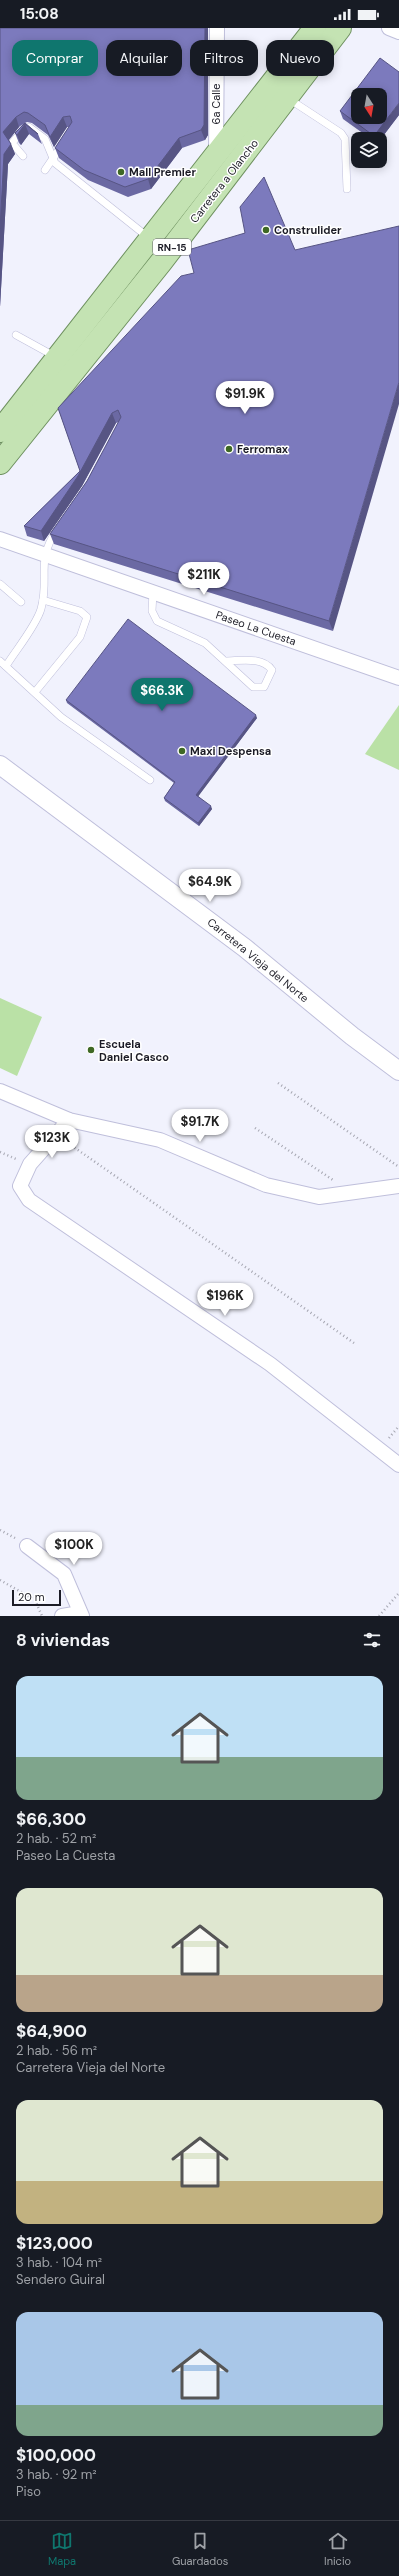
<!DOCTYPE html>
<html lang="es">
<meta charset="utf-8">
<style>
body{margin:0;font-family:"DM Sans",sans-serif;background:#242831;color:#f1f3f6;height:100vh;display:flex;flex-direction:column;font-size:15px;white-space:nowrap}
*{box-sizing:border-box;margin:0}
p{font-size:13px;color:#9ea1a6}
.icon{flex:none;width:22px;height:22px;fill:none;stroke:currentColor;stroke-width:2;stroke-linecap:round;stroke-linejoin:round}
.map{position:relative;height:1588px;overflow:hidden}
.panel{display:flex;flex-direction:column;background:#171b24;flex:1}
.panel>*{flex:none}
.top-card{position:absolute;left:12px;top:12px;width:375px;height:36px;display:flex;gap:8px}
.needle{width:26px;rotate:169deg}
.tools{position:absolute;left:351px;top:60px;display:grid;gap:8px}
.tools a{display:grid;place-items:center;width:36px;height:36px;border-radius:8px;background:#171b24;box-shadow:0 2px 10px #0003;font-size:20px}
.scale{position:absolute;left:12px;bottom:10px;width:49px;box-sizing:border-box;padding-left:4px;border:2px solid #1c1c26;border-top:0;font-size:11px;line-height:14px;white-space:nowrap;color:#1c1c26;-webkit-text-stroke:3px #fff;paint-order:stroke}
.price{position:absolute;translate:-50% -34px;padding:0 9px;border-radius:14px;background:#fff;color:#222;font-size:13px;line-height:26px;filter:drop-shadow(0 1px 2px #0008)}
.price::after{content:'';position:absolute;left:50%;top:24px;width:12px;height:9px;margin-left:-6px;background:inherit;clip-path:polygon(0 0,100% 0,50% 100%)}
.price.active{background:#0f766e;color:#fff}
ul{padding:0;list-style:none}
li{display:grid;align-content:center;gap:8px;height:212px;padding:0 16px}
li span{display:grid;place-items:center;height:124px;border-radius:12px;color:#555}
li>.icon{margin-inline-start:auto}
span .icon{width:72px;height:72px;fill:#fffc;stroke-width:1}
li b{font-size:17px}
h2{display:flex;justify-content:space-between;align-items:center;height:48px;padding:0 16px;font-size:17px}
.tag{padding:0 14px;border-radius:12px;background:#171b24;box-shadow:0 2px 10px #0003;font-size:14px;line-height:36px}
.tag.active{background:#0f766e;color:#fff}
.status{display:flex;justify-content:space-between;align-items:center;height:28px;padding:0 20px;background:#171b24;direction:ltr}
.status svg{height:11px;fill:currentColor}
.tab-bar{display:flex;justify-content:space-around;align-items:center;height:56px;border-top:1px solid #363941;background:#171b24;font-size:11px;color:#9ea1a6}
.tab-bar a{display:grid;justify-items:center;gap:2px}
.tab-bar .active{color:#0f766e}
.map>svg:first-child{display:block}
.green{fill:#bae1a6}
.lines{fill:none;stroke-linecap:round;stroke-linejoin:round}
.service-casing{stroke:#bfbfdb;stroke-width:8}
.minor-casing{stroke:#bfbfdb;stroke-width:16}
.tertiary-casing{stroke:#bfbfdb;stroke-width:20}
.primary-casing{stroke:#6f9160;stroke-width:24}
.path{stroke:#a6a7b2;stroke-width:2.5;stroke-dasharray:1 3;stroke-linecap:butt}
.service{stroke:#fff;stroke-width:7}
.minor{stroke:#fff;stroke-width:14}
.tertiary{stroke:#fff;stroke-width:18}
.primary{stroke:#c4e3b3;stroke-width:22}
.wall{fill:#6b69a3}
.shaded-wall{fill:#575584}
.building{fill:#7c7abd;stroke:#575584;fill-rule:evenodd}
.poi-dot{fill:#3e6824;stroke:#fff;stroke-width:1.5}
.labels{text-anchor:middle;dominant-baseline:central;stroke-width:3;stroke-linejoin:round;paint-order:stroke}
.shield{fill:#fff;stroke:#606067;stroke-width:1}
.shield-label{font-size:10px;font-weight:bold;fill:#1c1c26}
.street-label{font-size:11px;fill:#1c1c26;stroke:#fff}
.poi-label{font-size:11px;font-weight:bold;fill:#1c1c26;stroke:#fff;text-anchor:start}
</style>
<div class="status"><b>15:08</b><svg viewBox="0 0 49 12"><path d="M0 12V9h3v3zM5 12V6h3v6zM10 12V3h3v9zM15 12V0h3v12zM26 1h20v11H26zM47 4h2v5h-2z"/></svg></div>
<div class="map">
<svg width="399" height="1588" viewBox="0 0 399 1588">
<rect width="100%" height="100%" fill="#f1f2fd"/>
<g class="green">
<polygon points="399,677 399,742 365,726"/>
<polygon points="0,970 42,989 17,1048 0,1040"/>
</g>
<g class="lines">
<defs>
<g id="service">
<polyline points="289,71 341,105 345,111 347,161"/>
<polyline points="23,128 12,115 23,102 29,99 45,111 55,135 149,210"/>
<polyline points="45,142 62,117"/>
<polyline points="16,307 56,329"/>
<polyline points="0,556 21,574"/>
<path d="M153 564 152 583 157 593 205 615 253 659H264L272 642C262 628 240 633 225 633"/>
<polyline points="0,633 61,689 150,752"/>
<path d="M6 638C16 622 36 598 41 581 50 549 35 533 57 502"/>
<polyline points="35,664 80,609 87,589 80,583 43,572"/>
</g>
<g id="minor">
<polyline points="389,0 399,4"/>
<polyline points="216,127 217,0"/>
<polyline points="0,511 399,650"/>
<polyline points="0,1063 69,1092 160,1112 266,1157 319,1169 399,1158"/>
<polyline points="69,1092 30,1136 20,1158 29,1172 270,1336 399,1437"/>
<polyline points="27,1518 64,1546 82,1588"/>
<polyline points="62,1588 80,1585"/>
</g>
<polyline id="tertiary" points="0,737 245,920 352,1008 399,1043"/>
<g id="primary">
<polyline points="0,403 315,0"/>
<polyline points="0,435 162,233 340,0"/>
</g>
</defs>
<use href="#service" class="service-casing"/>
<use href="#minor" class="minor-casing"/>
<use href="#tertiary" class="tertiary-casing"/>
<use href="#primary" class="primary-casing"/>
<g class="path">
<polyline points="278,1055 399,1139"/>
<polyline points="255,1100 333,1152"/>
<polyline points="68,1115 354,1315"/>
<polyline points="0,1124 16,1131"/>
<polyline points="389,1410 399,1398"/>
<polyline points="0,1502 15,1510"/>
<polyline points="0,1552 35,1572 42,1588"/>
<polyline points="379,1588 399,1565"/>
</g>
<use href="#service" class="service"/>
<use href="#minor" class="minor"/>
<use href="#tertiary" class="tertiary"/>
<use href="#primary" class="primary"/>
</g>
<g class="wall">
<polygon points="0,0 208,0 208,107 205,112 182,120 151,161 128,169 88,152 59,130 55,120 69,99 67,99 54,119 48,107 32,95 27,94 25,95 38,106 42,116 29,106 21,117 19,115 15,105 23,96 19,99 9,112 15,126 8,136 0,279"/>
<polygon points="340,83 399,87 380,112 380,111 371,111 343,91"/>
<polygon points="245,205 333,603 54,516 50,506 87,453 119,394 116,395 82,458 44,513 27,508 24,498 80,443 58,380 194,245"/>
<polygon points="66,672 257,690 198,768 212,781 199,798 165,773 164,770 174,755 67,675"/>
</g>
<g class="shaded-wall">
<polygon points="205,0 208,0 208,107 205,112 201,102"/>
<polygon points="399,75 399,87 380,112 380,111 375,111 374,108"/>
<polygon points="16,89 19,99 7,114 3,104"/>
<polygon points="63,89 67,99 54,119 50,109"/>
<polygon points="25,96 29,106 21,117 17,107"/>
<polygon points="179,110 182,120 151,161 148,151"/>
<polygon points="11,116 15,126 8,136 0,279 0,201 4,126"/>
<polygon points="399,354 399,376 333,603 329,593"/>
<polygon points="112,385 116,395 82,458 44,513 41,503 78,448"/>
<polygon points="256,687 257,690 197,770 196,767"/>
<polygon points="211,778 212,781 199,798 198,795"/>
</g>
<g class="building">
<polygon points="0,0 205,0 204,97 201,102 179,110 148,151 125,159 84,142 55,120 72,94 70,88 63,89 50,109 45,97 28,85 24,84 16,89 3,104 11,116 4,126 0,201"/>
<path d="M380 30 399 44V75L374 108 340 83ZM358 67H380V89H358Z"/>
<polygon points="25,95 38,106 25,96 17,107 15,105"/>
<polygon points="264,149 295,222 399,198 399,354 329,593 50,506 87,453 121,389 118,382 112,385 78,448 41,503 24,498 80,443 58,380 181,248 194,245 188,222 245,205 240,179"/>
<polygon points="128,591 256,687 196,767 211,778 198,795 164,770 175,754 66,672"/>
</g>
<g class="poi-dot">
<circle cx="121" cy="144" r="4"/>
<circle cx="266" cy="202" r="4"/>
<circle cx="229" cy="421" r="4"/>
<circle cx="182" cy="723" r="4"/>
<circle cx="91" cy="1022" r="4"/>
</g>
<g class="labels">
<rect class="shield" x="153" y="211" width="38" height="16" rx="3"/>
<g class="shield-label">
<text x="172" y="219">RN-15</text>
</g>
<g class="street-label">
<text transform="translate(216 76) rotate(-90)">6a Calle</text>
<text transform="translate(224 153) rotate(-52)">Carretera a Olancho</text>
<text transform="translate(256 600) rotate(19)">Paseo La Cuesta</text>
<text transform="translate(258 932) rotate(39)">Carretera Vieja del Norte</text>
</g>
<g class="poi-label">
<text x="129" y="144">Mall Premier</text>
<text x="274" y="202">Construlider</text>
<text x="237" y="421">Ferromax</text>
<text x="190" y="723">Maxi Despensa</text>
<text x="99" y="1016">Escuela<tspan x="99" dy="13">Daniel Casco</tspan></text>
</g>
</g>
</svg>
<div class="tools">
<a><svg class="needle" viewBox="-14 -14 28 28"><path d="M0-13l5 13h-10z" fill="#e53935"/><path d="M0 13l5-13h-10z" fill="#9ea1a6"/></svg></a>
<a><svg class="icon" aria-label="layers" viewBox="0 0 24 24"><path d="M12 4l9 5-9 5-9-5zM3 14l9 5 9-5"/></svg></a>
</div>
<div class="scale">20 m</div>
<b class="price" style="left:245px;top:387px">$91.9K</b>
<b class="price" style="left:204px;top:568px">$211K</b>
<b class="price active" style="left:162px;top:684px">$66.3K</b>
<b class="price" style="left:210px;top:875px">$64.9K</b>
<b class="price" style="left:200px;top:1115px">$91.7K</b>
<b class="price" style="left:52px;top:1131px">$123K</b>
<b class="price" style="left:225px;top:1289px">$196K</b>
<b class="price" style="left:74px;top:1538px">$100K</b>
<div class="top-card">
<a class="tag active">Comprar</a>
<a class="tag">Alquilar</a>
<a class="tag">Filtros</a>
<a class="tag">Nuevo</a>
</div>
</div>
<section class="panel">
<h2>8 viviendas<svg class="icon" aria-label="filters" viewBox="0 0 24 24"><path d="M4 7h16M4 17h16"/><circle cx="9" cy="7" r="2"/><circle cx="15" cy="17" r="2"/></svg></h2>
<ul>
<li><span style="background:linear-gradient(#bfe0f5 65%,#7fa58c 0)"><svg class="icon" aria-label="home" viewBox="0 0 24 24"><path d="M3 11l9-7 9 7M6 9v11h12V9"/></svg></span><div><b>$66,300</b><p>2 hab. · 52 m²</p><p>Paseo La Cuesta</p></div></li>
<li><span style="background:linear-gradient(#dfe7d0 70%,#b9a48a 0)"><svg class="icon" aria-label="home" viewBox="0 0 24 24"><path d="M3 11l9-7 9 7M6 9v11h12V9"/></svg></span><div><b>$64,900</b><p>2 hab. · 56 m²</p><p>Carretera Vieja del Norte</p></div></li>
<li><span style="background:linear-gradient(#dfe7d0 65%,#c2b280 0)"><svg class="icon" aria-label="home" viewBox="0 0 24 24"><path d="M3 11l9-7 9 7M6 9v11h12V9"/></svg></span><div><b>$123,000</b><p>3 hab. · 104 m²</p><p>Sendero Guiral</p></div></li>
<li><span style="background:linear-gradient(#a9c7e8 75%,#7fa58c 0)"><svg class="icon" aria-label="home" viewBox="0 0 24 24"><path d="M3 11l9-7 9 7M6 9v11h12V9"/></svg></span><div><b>$100,000</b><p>3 hab. · 92 m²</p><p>Piso</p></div></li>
</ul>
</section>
<nav class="tab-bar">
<a class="active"><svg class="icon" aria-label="map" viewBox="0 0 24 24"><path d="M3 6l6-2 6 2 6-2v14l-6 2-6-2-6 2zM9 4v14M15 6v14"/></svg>Mapa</a>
<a><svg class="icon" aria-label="saved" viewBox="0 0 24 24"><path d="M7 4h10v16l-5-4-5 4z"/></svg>Guardados</a>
<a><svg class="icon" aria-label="home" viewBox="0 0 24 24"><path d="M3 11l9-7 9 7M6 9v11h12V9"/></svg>Inicio</a>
</nav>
